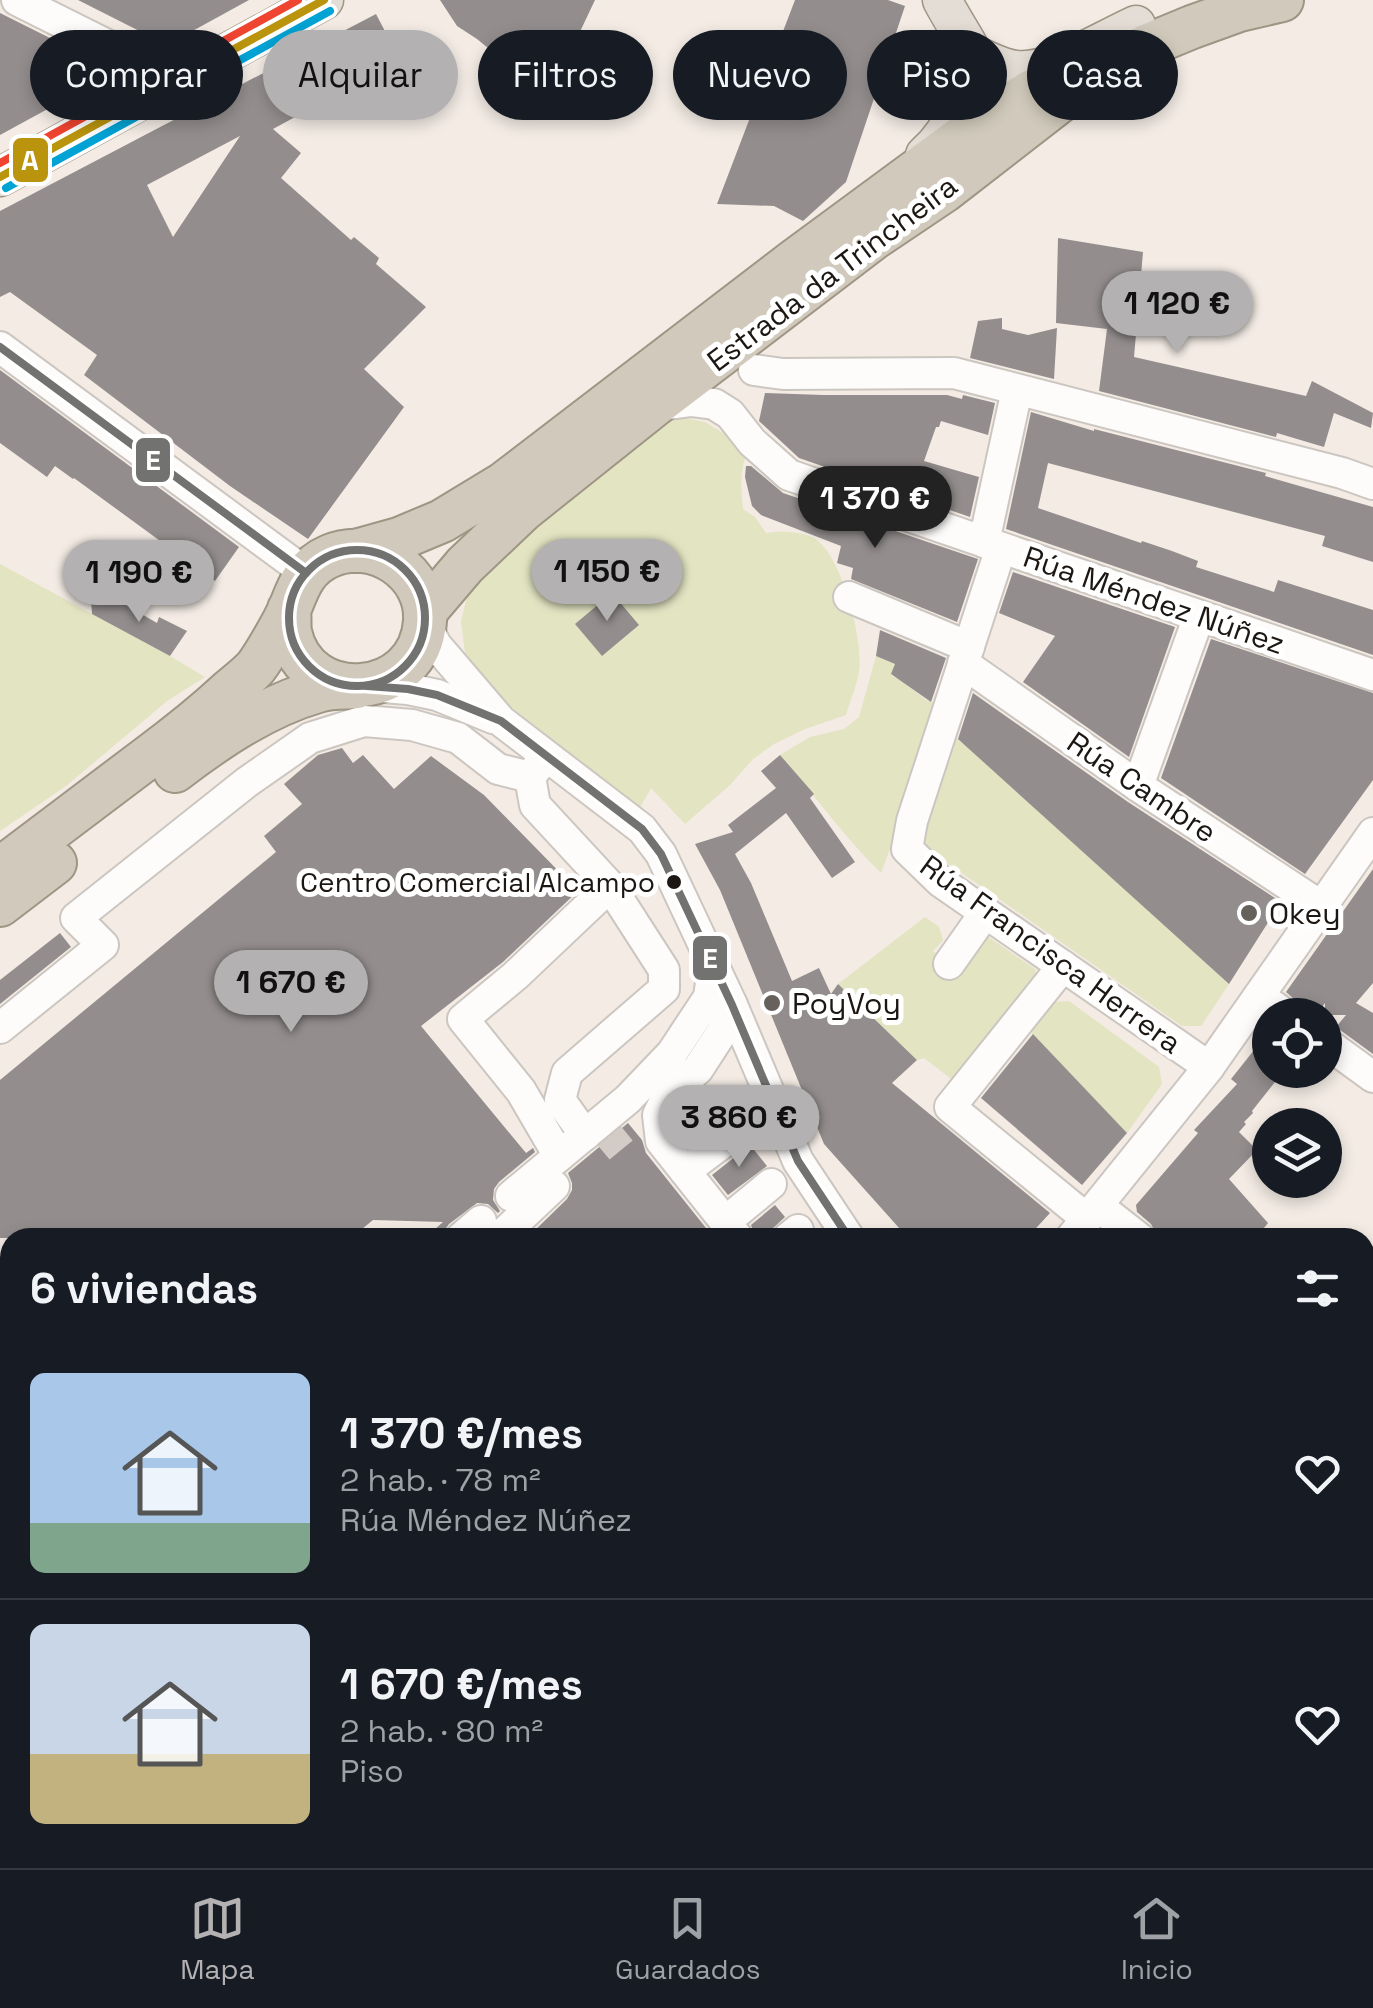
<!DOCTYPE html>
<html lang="es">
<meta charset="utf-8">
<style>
body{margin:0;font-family:"Space Grotesk",sans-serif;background:#20242c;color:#f1f3f6;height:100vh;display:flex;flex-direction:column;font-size:38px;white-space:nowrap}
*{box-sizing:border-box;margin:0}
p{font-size:32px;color:#9ea1a6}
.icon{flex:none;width:55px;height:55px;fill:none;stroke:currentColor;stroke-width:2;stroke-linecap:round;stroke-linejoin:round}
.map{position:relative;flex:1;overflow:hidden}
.panel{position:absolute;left:0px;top:1228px;width:1375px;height:642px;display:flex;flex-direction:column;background:#171b24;border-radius:30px 30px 0 0;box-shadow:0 5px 15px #0003}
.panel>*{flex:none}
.banner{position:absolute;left:30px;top:30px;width:1315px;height:90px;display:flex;gap:20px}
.buttons{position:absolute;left:1252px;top:998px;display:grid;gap:20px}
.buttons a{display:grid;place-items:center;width:90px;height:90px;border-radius:50%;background:#171b24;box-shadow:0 5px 15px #0003;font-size:50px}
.price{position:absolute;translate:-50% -85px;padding:0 22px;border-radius:35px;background:#b3b1b1;color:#111;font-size:32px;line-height:65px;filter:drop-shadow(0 2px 5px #0008)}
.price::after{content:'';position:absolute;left:50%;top:60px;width:30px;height:22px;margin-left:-15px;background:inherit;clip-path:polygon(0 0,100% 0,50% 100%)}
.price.on{background:#222;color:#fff}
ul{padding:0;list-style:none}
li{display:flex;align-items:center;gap:30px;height:250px;padding:0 30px}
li+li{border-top:2px solid #363941}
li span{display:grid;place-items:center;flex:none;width:280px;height:200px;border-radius:15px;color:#555}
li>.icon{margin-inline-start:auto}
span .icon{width:120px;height:120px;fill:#fffc;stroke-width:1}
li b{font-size:42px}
h2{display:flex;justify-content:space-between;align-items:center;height:120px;padding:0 30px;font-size:42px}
.pill{padding:0 35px;border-radius:45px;background:#171b24;box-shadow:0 5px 15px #0003;font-size:35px;line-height:90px}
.pill.on{background:#b3b1b1;color:#111}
.tab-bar{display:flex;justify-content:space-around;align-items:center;height:140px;border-top:2px solid #363941;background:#171b24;font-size:28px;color:#9ea1a6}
.tab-bar a{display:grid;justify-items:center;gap:5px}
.tab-bar .on{color:#b3b1b1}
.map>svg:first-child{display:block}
.green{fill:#e2e4c2}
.building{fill:#938e8d;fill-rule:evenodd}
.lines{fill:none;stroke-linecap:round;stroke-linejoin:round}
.minor-tunnel{stroke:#d3cbc5;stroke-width:30;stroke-dasharray:30 15;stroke-linecap:butt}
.minor-casing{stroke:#ccc6c0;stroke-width:34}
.major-casing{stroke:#9f9584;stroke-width:41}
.highway-casing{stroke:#9f9584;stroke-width:46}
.minor{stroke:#fdfcfb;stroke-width:30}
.major{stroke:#e3ddd5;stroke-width:38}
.highway{stroke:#d1cabc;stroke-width:42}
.bus-1-casing{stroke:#fff;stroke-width:15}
.bus-2-casing{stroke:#fff;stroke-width:15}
.bus-3-casing{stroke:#fff;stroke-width:15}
.bus-4-casing{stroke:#fff;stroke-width:15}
.bus-1{stroke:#727271;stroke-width:8}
.bus-2{stroke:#ba940d;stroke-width:8}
.bus-3{stroke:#00a3d4;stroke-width:8}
.bus-4{stroke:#ef4430;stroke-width:8}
.bus-dot{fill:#1c1713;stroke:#fff;stroke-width:4}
.poi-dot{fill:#67615c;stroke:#fff;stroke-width:4}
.labels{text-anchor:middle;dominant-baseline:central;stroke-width:10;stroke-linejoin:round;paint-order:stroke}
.bus-label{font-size:28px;fill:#1c1713;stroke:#fff;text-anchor:end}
.street-label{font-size:30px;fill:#1c1713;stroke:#fff}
.poi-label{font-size:30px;fill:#1c1713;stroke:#fff;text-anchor:start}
.line-badge{stroke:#fff;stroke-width:4}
.badge-label{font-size:28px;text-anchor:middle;font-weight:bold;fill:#fff}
</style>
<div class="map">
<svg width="1373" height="1868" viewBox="0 0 1373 1868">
<rect width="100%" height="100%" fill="#f3ebe4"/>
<g class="green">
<path d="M685 418 705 422 749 449C739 469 741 487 743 509L755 517 766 533C780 531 798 531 812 537 841 550 864 641 859 671 857 686 850 700 846 715L805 729 774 744 753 759 730 785 685 824 651 788 639 809 487 688 472 670 465 653 461 621 468 593 502 551 667 422Z"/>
<polygon points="0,564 170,656 205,677 167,701 66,786 0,831"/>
<path d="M876 656 895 664 891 676 902 680 914 672 908 686 926 700 942 706 881 873C844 837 814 794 780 755L810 737 844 729 859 717Z"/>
<polygon points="953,734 1229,984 1201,1026 1182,1026 927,849 922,834"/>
<polygon points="925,917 939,927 943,940 933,951 953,968 987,936 1035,969 1036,975 1004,1017 959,1085 924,1058 917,1060 838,984"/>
<polygon points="1069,1001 1159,1067 1162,1084 1127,1133 1030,1031 1054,1002"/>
</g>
<g class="building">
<polygon points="78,0 249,0 167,45"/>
<polygon points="440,0 595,0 577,38 559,106 477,39 457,26"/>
<polygon points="795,0 888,0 905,6 846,182 803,221 774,206 717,204"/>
<polygon points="0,13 98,62 99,81 0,135"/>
<path d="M376 14 400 60 273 129 301 153 281 178 351 240 354 237 379 258 376 264 426 307 364 369 404 407 308 539 230 486 84 375 97 355 10 292 0 297V211ZM240 136 173 237 147 185Z"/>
<polygon points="1058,238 1143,252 1134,357 1306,396 1312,381 1373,413 1371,428 1334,413 1324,447 1277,433 1276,437 1099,391 1107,329 1056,323"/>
<polygon points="1002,318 1002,329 1028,335 1057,328 1054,379 970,358 978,321"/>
<polygon points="0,370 239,547 215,581 74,478 73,479 55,466 47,477 0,443"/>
<polygon points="765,393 823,395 947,395 962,399 963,395 995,403 988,435 941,421 939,427 936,427 924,461 979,477 970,517 799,458 759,421"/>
<polygon points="1031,412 1094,431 1094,429 1266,473 1265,476 1373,507 1373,562 1322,546 1325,536 1048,463 1038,508 1141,543 1142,541 1172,551 1198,561 1196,567 1274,592 1278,580 1373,610 1373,655 1006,529"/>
<polygon points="746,466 751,466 783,493 978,559 957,622 851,579 853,568 837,563 841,546 761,515 752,506 745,477"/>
<polygon points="1013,572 1175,627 1129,757 1023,682 1055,636 999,613"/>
<polygon points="612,593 639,625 602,656 575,624"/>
<polygon points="112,597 157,623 159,617 187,631 170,656 92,614 91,599"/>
<polygon points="880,630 946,658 931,702 891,674 895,664 876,656"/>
<polygon points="1211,639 1373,693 1373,780 1305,874 1161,778"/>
<polygon points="973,693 1128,802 1281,902 1229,984 958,739"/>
<polygon points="342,748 353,763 363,755 394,789 431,756 484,795 578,891 503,962 421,1026 526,1153 533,1148 535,1152 499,1182 494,1189 493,1200 500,1211 498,1213 488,1204 477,1203 449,1224 444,1231 443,1238 425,1238 443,1222 373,1220 351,1238 0,1238 0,1080 276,852 264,836 302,804 284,784 318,755"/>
<polygon points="780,755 814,794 810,798 855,862 832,878 786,813 735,854 751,883 792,981 819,968 831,994 838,984 917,1060 892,1083 1050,1213 1027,1238 908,1238 824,1144 720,890 695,844 733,832 728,825 776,788 761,771"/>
<polygon points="1373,869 1373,983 1356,1003 1373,1013 1373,1054 1336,1027 1346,1015 1325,1015 1325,1003 1316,1015 1305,1015 1302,1006 1286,992"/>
<polygon points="60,933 71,947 0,1004 0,980"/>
<polygon points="1270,1030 1270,1072 1267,1076 1275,1082 1252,1111 1253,1113 1244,1122 1246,1124 1239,1132 1257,1150 1229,1179 1268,1223 1256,1238 1158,1238 1151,1224 1137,1212 1136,1205 1198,1133 1194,1130 1237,1084 1231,1079"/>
<polygon points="1033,1034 1127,1133 1082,1185 981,1098"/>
<polygon points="746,1087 758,1114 749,1118 743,1114 734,1114 705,1133 694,1108"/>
<polygon points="628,1123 642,1140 646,1153 714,1238 527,1238 567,1199 572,1190 572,1183 568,1173"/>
<polygon points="750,1145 767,1166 728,1195 712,1175"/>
<polygon points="775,1205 785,1217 771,1230 770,1238 756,1238 751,1225"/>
</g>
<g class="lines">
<polyline class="minor-tunnel" points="600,1148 629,1124"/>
<defs>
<g id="minor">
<polyline points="17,0 177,80"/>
<polyline points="0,347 306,573"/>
<polyline points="754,370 783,374 954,373 1342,473 1373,484"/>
<polyline points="655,406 691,401 714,404 730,414 752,442 789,475 1373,675"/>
<polyline points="984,542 1017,390"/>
<polyline points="1001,548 912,821 907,849 941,882 1209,1067"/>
<polyline points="849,597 969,647"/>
<polyline points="425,623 436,645 501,721 642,829 661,854 732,1005 798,1161 849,1238"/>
<polyline points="963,663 1138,786 1322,907"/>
<polyline points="370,686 408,689 437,695 493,718"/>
<polyline points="542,761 530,777 535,805 610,886"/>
<polyline points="1138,786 1199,616"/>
<polyline points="949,964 985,913"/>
<polyline points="1063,966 950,1107 1087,1219"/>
<polyline points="1259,996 1286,1015"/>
<polyline points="732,1005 722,1032 698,1069 667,1097 658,1115 661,1141 738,1238"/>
<polyline points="0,1028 103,945 76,918 247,782 310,738 364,721 412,725 458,738 498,769 530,777"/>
<polyline points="1325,1042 1373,1077"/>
<polyline points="559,1156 521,1091 463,1019 515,976 610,886 664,970 664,989 567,1073 560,1100 585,1135"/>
<polyline points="685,1171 737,1132"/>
<polyline points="511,1196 628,1099 672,1053 709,997 713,968"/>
<polyline points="1098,1206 1139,1238"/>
<polyline points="725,1222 771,1184"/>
<polyline points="502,1235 554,1186"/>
<polyline points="461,1238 481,1221"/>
<polyline points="788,1238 798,1230"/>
<polyline points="1071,1238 1209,1067 1373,833"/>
<polyline points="1365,1449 1371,1477"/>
<polyline points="0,1572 10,1564"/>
<polyline points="0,1630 10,1641"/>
<polyline points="0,1743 10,1753"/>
<polyline points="1365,1751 1373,1750"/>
<polyline points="1365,1838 1373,1837"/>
<polyline points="22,1860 33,1866"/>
<polyline points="113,1860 121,1868"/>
<polyline points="1072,1860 1079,1868"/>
<polyline points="793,1864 822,1866 930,1860"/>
<polyline points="335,1868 345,1860"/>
</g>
<g id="major">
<path d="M942 0C970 53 1003 82 974 145"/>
<path d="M975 55C991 62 1008 72 1027 70 1058 68 1107 38 1136 25"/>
<path d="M925 155C958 125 965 95 961 51"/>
<polyline points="0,177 324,0"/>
</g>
<g id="highway">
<polyline points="356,551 399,539 442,521 503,484 794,261 984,121 1032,91"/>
<polyline points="425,612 465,565 523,510 652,407 874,238 944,191 1091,77 1146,46 1192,27 1239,10 1282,0"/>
<path d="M175 771C218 738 266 706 318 691 330 687 344 688 357 687"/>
<path d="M0 869C50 831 101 793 151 755 178 735 203 715 228 692 237 684 248 676 256 667 265 655 284 622 290 608 299 585 306 566 330 556 374 537 428 572 425 621 420 700 306 709 290 632 289 625 290 617 289 609"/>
<polyline points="0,905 55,863"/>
<polyline points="0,1783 10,1793"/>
<polyline points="0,1831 10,1842"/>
<polyline points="72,1860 79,1868"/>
</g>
</defs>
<use href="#minor" class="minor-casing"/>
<use href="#major" class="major-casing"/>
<use href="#highway" class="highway-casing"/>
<use href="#minor" class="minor"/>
<use href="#major" class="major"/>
<use href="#highway" class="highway"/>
<defs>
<g id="bus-1">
<polyline points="0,347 306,573"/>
<circle cx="357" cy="618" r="68"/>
<polyline points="367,686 408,689 437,695 501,721 642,829 661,854 732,1005 798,1161 849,1238"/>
</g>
<polyline id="bus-2" points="0,177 324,0"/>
<polyline id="bus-3" points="6,188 330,11"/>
<polyline id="bus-4" points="0,163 298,0"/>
</defs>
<use href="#bus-1" class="bus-1-casing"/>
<use href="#bus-2" class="bus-2-casing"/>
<use href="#bus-3" class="bus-3-casing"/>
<use href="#bus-4" class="bus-4-casing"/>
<use href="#bus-1" class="bus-1"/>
<use href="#bus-2" class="bus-2"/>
<use href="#bus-3" class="bus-3"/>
<use href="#bus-4" class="bus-4"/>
</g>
<circle class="bus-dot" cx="674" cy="882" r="9"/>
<g class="poi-dot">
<circle cx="1249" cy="913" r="10"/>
<circle cx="772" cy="1003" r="10"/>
</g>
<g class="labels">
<g class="bus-label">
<text x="655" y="882">Centro Comercial Alcampo</text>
</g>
<g class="street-label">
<text transform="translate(832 273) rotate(-37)">Estrada da Trincheira</text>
<text transform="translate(1154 600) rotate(19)">Rúa Méndez Núñez</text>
<text transform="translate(1142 787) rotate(34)">Rúa Cambre</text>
<text transform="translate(1051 954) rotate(36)">Rúa Francisca Herrera</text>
</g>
<g class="poi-label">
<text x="1269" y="913">Okey</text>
<text x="792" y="1003">PoyVoy</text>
</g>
</g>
<g class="line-badge">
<rect x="11" y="136" width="39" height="48" rx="10" fill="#ba940d"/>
<rect x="134" y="436" width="38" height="48" rx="10" fill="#727271"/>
<rect x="691" y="934" width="38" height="48" rx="10" fill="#727271"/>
</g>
<g class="badge-label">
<text x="30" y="170">A</text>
<text x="153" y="470">E</text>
<text x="710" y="968">E</text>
</g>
</svg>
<div class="buttons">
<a><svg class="icon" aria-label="locate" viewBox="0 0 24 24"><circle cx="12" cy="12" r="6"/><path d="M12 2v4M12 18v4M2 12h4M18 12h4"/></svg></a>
<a><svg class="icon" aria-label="layers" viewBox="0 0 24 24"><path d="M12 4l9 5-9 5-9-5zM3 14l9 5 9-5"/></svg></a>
</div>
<b class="price" style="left:1177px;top:356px">1 120 €</b>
<b class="price on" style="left:875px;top:551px">1 370 €</b>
<b class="price" style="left:607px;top:624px">1 150 €</b>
<b class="price" style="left:139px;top:625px">1 190 €</b>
<b class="price" style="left:291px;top:1035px">1 670 €</b>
<b class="price" style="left:739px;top:1170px">3 860 €</b>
<div class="banner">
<a class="pill">Comprar</a>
<a class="pill on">Alquilar</a>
<a class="pill">Filtros</a>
<a class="pill">Nuevo</a>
<a class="pill">Piso</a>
<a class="pill">Casa</a>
</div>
<section class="panel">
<h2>6 viviendas<svg class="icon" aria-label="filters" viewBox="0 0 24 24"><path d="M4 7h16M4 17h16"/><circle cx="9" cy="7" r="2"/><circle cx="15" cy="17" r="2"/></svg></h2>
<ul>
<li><span style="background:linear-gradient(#a9c7e8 75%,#7fa58c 0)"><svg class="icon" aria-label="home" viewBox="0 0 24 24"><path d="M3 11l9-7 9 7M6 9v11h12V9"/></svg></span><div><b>1 370 €/mes</b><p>2 hab. · 78 m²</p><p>Rúa Méndez Núñez</p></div><svg class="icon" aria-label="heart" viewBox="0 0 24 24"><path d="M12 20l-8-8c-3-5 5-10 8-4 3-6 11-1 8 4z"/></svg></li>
<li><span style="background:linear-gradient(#c9d6e8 65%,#c2b280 0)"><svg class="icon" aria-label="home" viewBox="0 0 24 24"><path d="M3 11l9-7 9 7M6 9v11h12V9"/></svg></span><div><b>1 670 €/mes</b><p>2 hab. · 80 m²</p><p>Piso</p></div><svg class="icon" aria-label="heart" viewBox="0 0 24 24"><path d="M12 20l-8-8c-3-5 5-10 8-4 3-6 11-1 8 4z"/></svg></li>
</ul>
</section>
</div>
<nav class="tab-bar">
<a class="on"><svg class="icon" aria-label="map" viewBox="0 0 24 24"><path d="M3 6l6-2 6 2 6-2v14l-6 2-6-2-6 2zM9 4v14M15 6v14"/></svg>Mapa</a>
<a><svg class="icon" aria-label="saved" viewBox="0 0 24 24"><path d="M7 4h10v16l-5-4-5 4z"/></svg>Guardados</a>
<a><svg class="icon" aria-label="home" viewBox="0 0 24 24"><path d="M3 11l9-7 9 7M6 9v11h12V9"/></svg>Inicio</a>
</nav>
